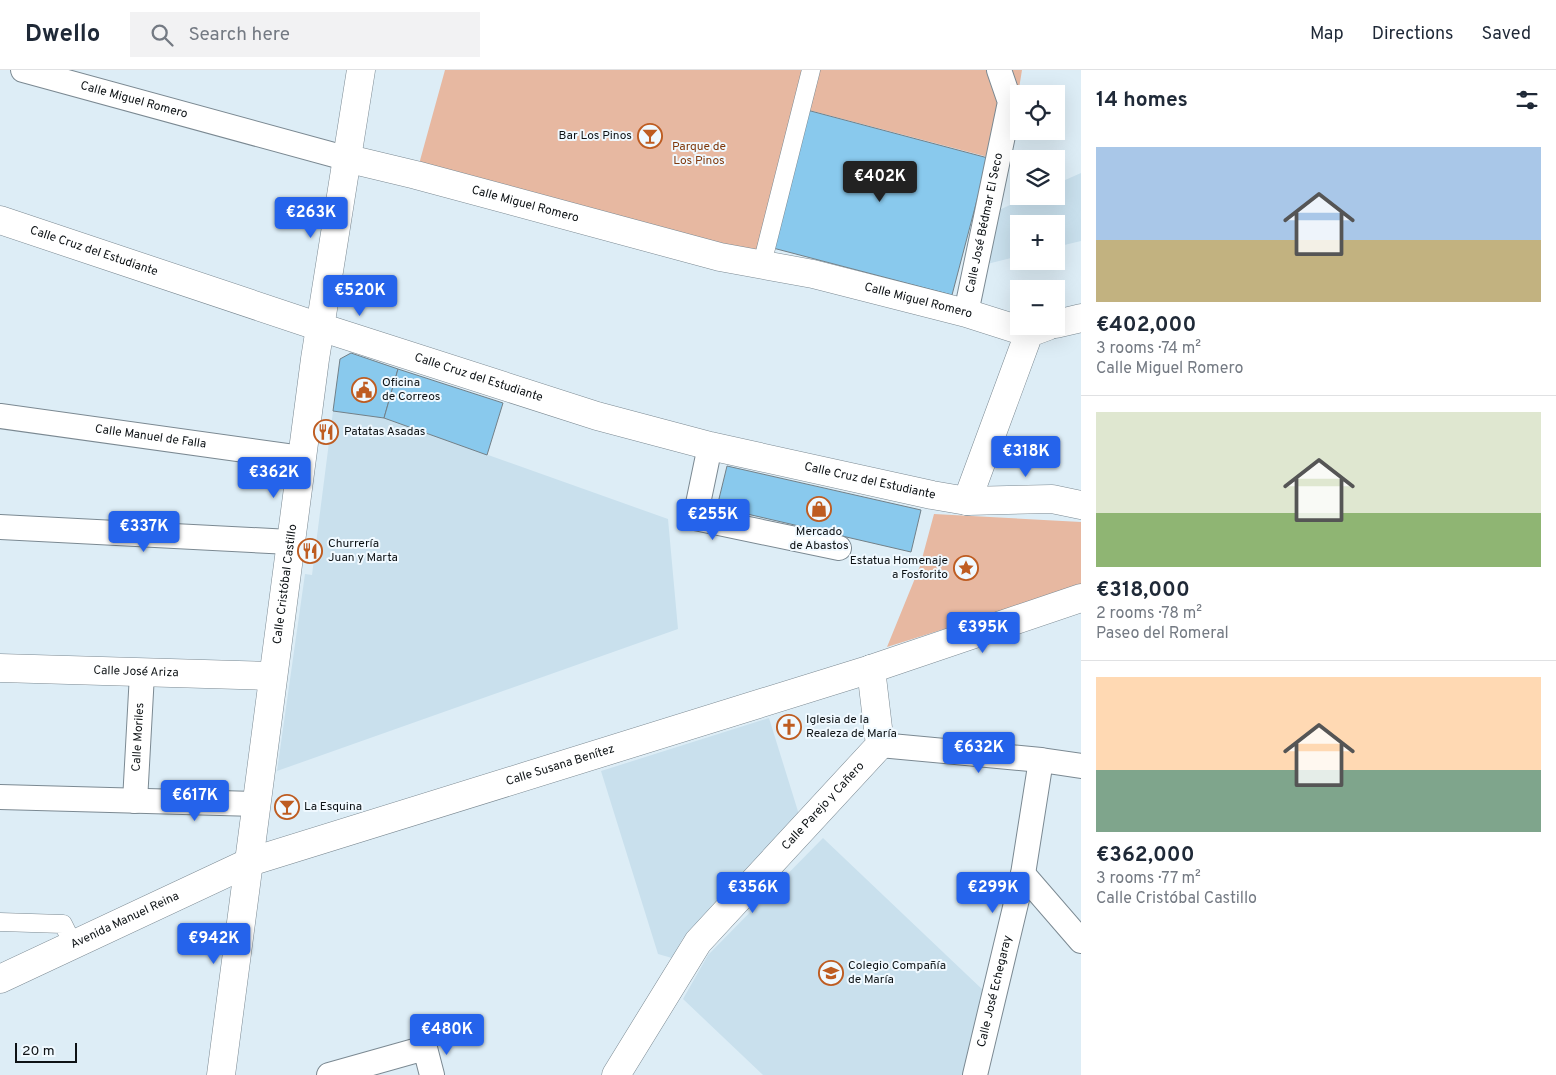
<!DOCTYPE html>
<meta charset="utf-8">
<style>
body{margin:0;font-family:Overpass,sans-serif;background:#f2f2f3;color:#1f2937;height:100vh;display:flex;flex-direction:column;font-size:19px;white-space:nowrap}
*{box-sizing:border-box;margin:0}
p{font-size:16px;color:#747a83}
.icon{flex:none;width:28px;height:28px;fill:none;stroke:currentColor;stroke-width:2;stroke-linecap:round;stroke-linejoin:round}
.map{position:relative;flex:1;overflow:hidden}
.sheet{display:flex;flex-direction:column;background:#fff;width:475px}
.sheet>*{flex:none}
.tools{position:absolute;left:1010px;top:15px;display:grid;gap:10px}
.tools a{display:grid;place-items:center;width:55px;height:55px;border-radius:0px;background:#fff;box-shadow:0 5px 20px #0002;font-size:25px}
.scale{position:absolute;left:15px;bottom:12px;width:62px;box-sizing:border-box;padding-left:5px;border:2px solid #0d1215;border-top:0;font-size:14px;line-height:18px;white-space:nowrap;color:#0d1215;-webkit-text-stroke:4px #f0f9ff;paint-order:stroke}
.price{position:absolute;translate:-50% -42px;padding:0 11px;border-radius:5px;background:#2563eb;color:#fff;font-size:16px;line-height:32px;filter:drop-shadow(0 1px 2px #0008)}
.price::after{content:'';position:absolute;left:50%;top:30px;width:15px;height:11px;margin-left:-8px;background:inherit;clip-path:polygon(0 0,100% 0,50% 100%)}
.price.on{background:#222;color:#fff}
ul{padding:0;list-style:none}
li{display:grid;align-content:center;gap:10px;height:265px;padding:0 15px}
li+li{border-top:1px solid #e0e1e3}
li span{display:grid;place-items:center;height:155px;border-radius:0px;color:#555}
li>.icon{margin-inline-start:auto}
span .icon{width:90px;height:90px;fill:#fffc;stroke-width:1}
li b{font-size:21px}
h2{display:flex;justify-content:space-between;align-items:center;height:60px;padding:0 15px;font-size:21px}
header{display:flex;align-items:center;gap:30px;box-sizing:border-box;height:70px;padding:0 25px;background:#fff;border-bottom:1px solid #e0e1e3}
header strong{font-size:24px}
nav{display:flex;gap:28px;margin-inline-start:auto;font-size:18px}
.search{width:350px;height:45px;background:#f2f2f3;display:flex;align-items:center;gap:12px;box-sizing:border-box;padding:0 18px;border-radius:0px;color:#747a83;font-size:19px}
main{display:flex;flex:1;min-height:0}
.map>svg:first-child{display:block}
.built{fill:#c9e0ed}
.green{fill:#e7b8a1}
.building{fill:#89c9ed;stroke:#728088}
.lines{fill:none;stroke-linecap:round;stroke-linejoin:round}
.pedestrian-casing{stroke:#7b8992;stroke-width:19}
.minor-casing{stroke:#7b8992;stroke-width:26}
.tertiary-casing{stroke:#7b8992;stroke-width:29}
.pedestrian{stroke:#fff;stroke-width:18}
.minor{stroke:#fff;stroke-width:24}
.tertiary{stroke:#fff;stroke-width:28}
.labels{text-anchor:middle;dominant-baseline:central;stroke-width:4;stroke-linejoin:round;paint-order:stroke}
.street-label{font-size:12px;fill:#0d1215;stroke:#f0f9ff}
.poi-label{font-size:12px;fill:#0d1215;stroke:#f0f9ff;text-anchor:start}
.park-label{font-size:12px;fill:#81390c;stroke:#f0f9ff}
</style>
<header>
<strong>Dwello</strong>
<div class="search"><svg class="icon" aria-label="search" viewBox="0 0 24 24"><circle cx="10" cy="10" r="6"/><path d="M15 15l6 6"/></svg>Search here</div>
<nav><a>Map</a><a>Directions</a><a>Saved</a></nav>
</header>
<main>
<div class="map">
<svg width="1081" height="1005" viewBox="0 0 1081 1005">
<rect width="100%" height="100%" fill="#ddedf6"/>
<g class="built">
<polygon points="1081,103 1081,171 1056,177 1056,154 1019,154 1019,186 987,194 999,140 1030,126 1056,126 1056,114"/>
<polygon points="333,341 384,348 668,449 678,559 277,701 305,504 312,505"/>
<polygon points="769,648 801,751 747,810 683,868 672,888 658,884 601,701"/>
<polygon points="823,768 985,922 966,1005 763,1005 683,929 708,885"/>
</g>
<g class="green">
<polygon points="445,0 1022,0 1007,92 801,38 761,185 416,105"/>
<polygon points="934,444 1081,452 1081,516 887,577 920,496"/>
</g>
<g class="building">
<polygon points="807,40 988,88 952,225 773,178"/>
<polygon points="351,283 398,299 384,348 333,341 340,289"/>
<polygon points="398,299 503,333 487,385 384,348"/>
<polygon points="727,396 921,440 911,482 717,437"/>
</g>
<g class="lines">
<defs>
<g id="pedestrian">
<polyline points="762,194 811,0"/>
<polyline points="0,852 63,854 74,876"/>
</g>
<g id="minor">
<path id="s1" d="M23 0 345 88"/>
<path id="s2" d="M966 243 1010 32 999 0"/>
<path id="s3" d="M0 346 301 388"/>
<polyline points="710,376 695,448 839,478"/>
<polyline points="0,457 290,472"/>
<polyline points="880,675 1041,690 1081,696"/>
<polyline points="0,727 256,734"/>
<path id="s4" d="M135 731 142 604"/>
<polyline points="1023,804 1081,871"/>
<polyline points="329,1005 425,978 432,1005"/>
<path id="s5" d="M975 1005 1023 804 1041 690"/>
</g>
<g id="tertiary">
<path id="s6" d="M345 88 416 105 720 187 813 204 966 243 1029 263"/>
<path id="s7" d="M0 150 320 257 597 346 710 376 932 425 967 431 1052 429 1081 435"/>
<polyline points="1056,254 1081,248"/>
<polyline points="967,431 1029,263 1048,256"/>
<path id="s8" d="M0 598 272 606"/>
<path id="s9" d="M0 909 250 792 871 599 1081 528"/>
<path id="s10" d="M221 1005 315 289 361 0"/>
<path id="s11" d="M616 1005 698 872 880 675 871 599"/>
</g>
</defs>
<use href="#pedestrian" class="pedestrian-casing"/>
<use href="#minor" class="minor-casing"/>
<use href="#tertiary" class="tertiary-casing"/>
<use href="#pedestrian" class="pedestrian"/>
<use href="#minor" class="minor"/>
<use href="#tertiary" class="tertiary"/>
</g>
<defs>
<symbol id="bar-ring" viewBox="-11 -11 22 22"><circle r="9.5" fill="#f0f9ff" stroke="#be5c21" stroke-width="1.5"/><path d="M-6-5H6L.8 .8V4.5H3.5V6h-7V4.5H-.8V.8Z" fill="#be5c21"/></symbol>
<symbol id="civic-ring" viewBox="-11 -11 22 22"><circle r="9.5" fill="#f0f9ff" stroke="#be5c21" stroke-width="1.5"/><path d="M-.6-6.5H3V-4.5H.6V-3L4-1V1h2V6H-6V1h2V-1L-.6-3ZM-1.2 2.5V6h2.4V2.5Z" fill="#be5c21"/></symbol>
<symbol id="restaurant-ring" viewBox="-11 -11 22 22"><circle r="9.5" fill="#f0f9ff" stroke="#be5c21" stroke-width="1.5"/><path d="M-5-6h1v4h1v-4h1v4h1v-4h1v5L-1.5 .5V6h-2V.5L-5-1ZM5-6V6H3V1.5H1.5Q1.5-4 5-6Z" fill="#be5c21"/></symbol>
<symbol id="shop-ring" viewBox="-11 -11 22 22"><circle r="9.5" fill="#f0f9ff" stroke="#be5c21" stroke-width="1.5"/><path d="M-5-2.5h2.3a2.7 3.5 0 0 1 5.4 0H5L5.5 6h-11ZM-1.5-2.5h3a1.5 2.3 0 0 0-3 0Z" fill="#be5c21"/></symbol>
<symbol id="sight-ring" viewBox="-11 -11 22 22"><circle r="9.5" fill="#f0f9ff" stroke="#be5c21" stroke-width="1.5"/><path d="M0-6L1.8-2.2L6-1.7L2.9 1.2L3.7 5.4L0 3.3L-3.7 5.4L-2.9 1.2L-6-1.7L-1.8-2.2Z" fill="#be5c21"/></symbol>
<symbol id="church-ring" viewBox="-11 -11 22 22"><circle r="9.5" fill="#f0f9ff" stroke="#be5c21" stroke-width="1.5"/><path d="M-1.2-6h2.4v3.5h3.3v2.4h-3.3V6h-2.4V-.1h-3.3v-2.4h3.3Z" fill="#be5c21"/></symbol>
<symbol id="school-ring" viewBox="-11 -11 22 22"><circle r="9.5" fill="#f0f9ff" stroke="#be5c21" stroke-width="1.5"/><path d="M0-5L7-2L0 1L-7-2ZM-4 1L0 2.5L4 1V4Q0 6-4 4Z" fill="#be5c21"/></symbol>
</defs>
<g fill-rule="evenodd">
<use href="#bar-ring" x="636" y="52" width="28" height="28"/>
<use href="#civic-ring" x="350" y="306" width="28" height="28"/>
<use href="#restaurant-ring" x="312" y="348" width="28" height="28"/>
<use href="#shop-ring" x="805" y="425" width="28" height="28"/>
<use href="#restaurant-ring" x="296" y="467" width="28" height="28"/>
<use href="#sight-ring" x="952" y="484" width="28" height="28"/>
<use href="#church-ring" x="775" y="643" width="28" height="28"/>
<use href="#bar-ring" x="273" y="723" width="28" height="28"/>
<use href="#school-ring" x="817" y="889" width="28" height="28"/>
</g>
<g class="labels">
<g class="street-label">
<text stroke="none"><textPath href="#s1" startOffset="115">Calle Miguel Romero</textPath></text>
<text stroke="none"><textPath href="#s6" startOffset="186">Calle Miguel Romero</textPath></text>
<text stroke="none"><textPath href="#s2" startOffset="92">Calle José Bédmar El Seco</textPath></text>
<text stroke="none"><textPath href="#s7" startOffset="99">Calle Cruz del Estudiante</textPath></text>
<text stroke="none"><textPath href="#s6" startOffset="591">Calle Miguel Romero</textPath></text>
<text stroke="none"><textPath href="#s7" startOffset="504">Calle Cruz del Estudiante</textPath></text>
<text stroke="none"><textPath href="#s3" startOffset="152">Calle Manuel de Falla</textPath></text>
<text stroke="none"><textPath href="#s7" startOffset="909">Calle Cruz del Estudiante</textPath></text>
<text stroke="none"><textPath href="#s10" startOffset="495">Calle Cristóbal Castillo</textPath></text>
<text stroke="none"><textPath href="#s8" startOffset="136">Calle José Ariza</textPath></text>
<text stroke="none"><textPath href="#s4" startOffset="64">Calle Moriles</textPath></text>
<text stroke="none"><textPath href="#s9" startOffset="601">Calle Susana Benítez</textPath></text>
<text stroke="none"><textPath href="#s11" startOffset="341">Calle Parejo y Cañero</textPath></text>
<text stroke="none"><textPath href="#s9" startOffset="138">Avenida Manuel Reina</textPath></text>
<text stroke="none"><textPath href="#s5" startOffset="86">Calle José Echegaray</textPath></text>
</g>
<g class="poi-label">
<text x="632" y="66" text-anchor="end">Bar Los Pinos</text>
<text x="382" y="313">Oficina<tspan x="382" dy="14">de Correos</tspan></text>
<text x="344" y="362">Patatas Asadas</text>
<text x="819" y="462" text-anchor="middle">Mercado<tspan x="819" dy="14">de Abastos</tspan></text>
<text x="328" y="474">Churrería<tspan x="328" dy="14">Juan y Marta</tspan></text>
<text x="948" y="491" text-anchor="end">Estatua Homenaje<tspan x="948" dy="14">a Fosforito</tspan></text>
<text x="806" y="650">Iglesia de la<tspan x="806" dy="14">Realeza de María</tspan></text>
<text x="304" y="737">La Esquina</text>
<text x="848" y="896">Colegio Compañía<tspan x="848" dy="14">de María</tspan></text>
</g>
<g class="park-label">
<text x="699" y="77">Parque de<tspan x="699" dy="14">Los Pinos</tspan></text>
</g>
</g>
</svg>
<div class="tools">
<a><svg class="icon" aria-label="locate" viewBox="0 0 24 24"><circle cx="12" cy="12" r="6"/><path d="M12 2v4M12 18v4M2 12h4M18 12h4"/></svg></a>
<a><svg class="icon" aria-label="layers" viewBox="0 0 24 24"><path d="M12 4l9 5-9 5-9-5zM3 14l9 5 9-5"/></svg></a>
<a>+</a>
<a>−</a>
</div>
<div class="scale">20 m</div>
<b class="price on" style="left:880px;top:133px">€402K</b>
<b class="price" style="left:311px;top:169px">€263K</b>
<b class="price" style="left:360px;top:247px">€520K</b>
<b class="price" style="left:1026px;top:408px">€318K</b>
<b class="price" style="left:274px;top:429px">€362K</b>
<b class="price" style="left:713px;top:471px">€255K</b>
<b class="price" style="left:144px;top:483px">€337K</b>
<b class="price" style="left:983px;top:584px">€395K</b>
<b class="price" style="left:979px;top:704px">€632K</b>
<b class="price" style="left:195px;top:752px">€617K</b>
<b class="price" style="left:753px;top:844px">€356K</b>
<b class="price" style="left:993px;top:844px">€299K</b>
<b class="price" style="left:214px;top:895px">€942K</b>
<b class="price" style="left:447px;top:986px">€480K</b>
</div>
<section class="sheet">
<h2>14 homes<svg class="icon" aria-label="filters" viewBox="0 0 24 24"><path d="M4 7h16M4 17h16"/><circle cx="9" cy="7" r="2"/><circle cx="15" cy="17" r="2"/></svg></h2>
<ul>
<li><span style="background:linear-gradient(#a9c7e8 60%,#c2b280 0)"><svg class="icon" aria-label="home" viewBox="0 0 24 24"><path d="M3 11l9-7 9 7M6 9v11h12V9"/></svg></span><div><b>€402,000</b><p>3 rooms · 74 m²</p><p>Calle Miguel Romero</p></div></li>
<li><span style="background:linear-gradient(#dfe7d0 65%,#8fb573 0)"><svg class="icon" aria-label="home" viewBox="0 0 24 24"><path d="M3 11l9-7 9 7M6 9v11h12V9"/></svg></span><div><b>€318,000</b><p>2 rooms · 78 m²</p><p>Paseo del Romeral</p></div></li>
<li><span style="background:linear-gradient(#ffd9b3 60%,#7fa58c 0)"><svg class="icon" aria-label="home" viewBox="0 0 24 24"><path d="M3 11l9-7 9 7M6 9v11h12V9"/></svg></span><div><b>€362,000</b><p>3 rooms · 77 m²</p><p>Calle Cristóbal Castillo</p></div></li>
</ul>
</section>
</main>
